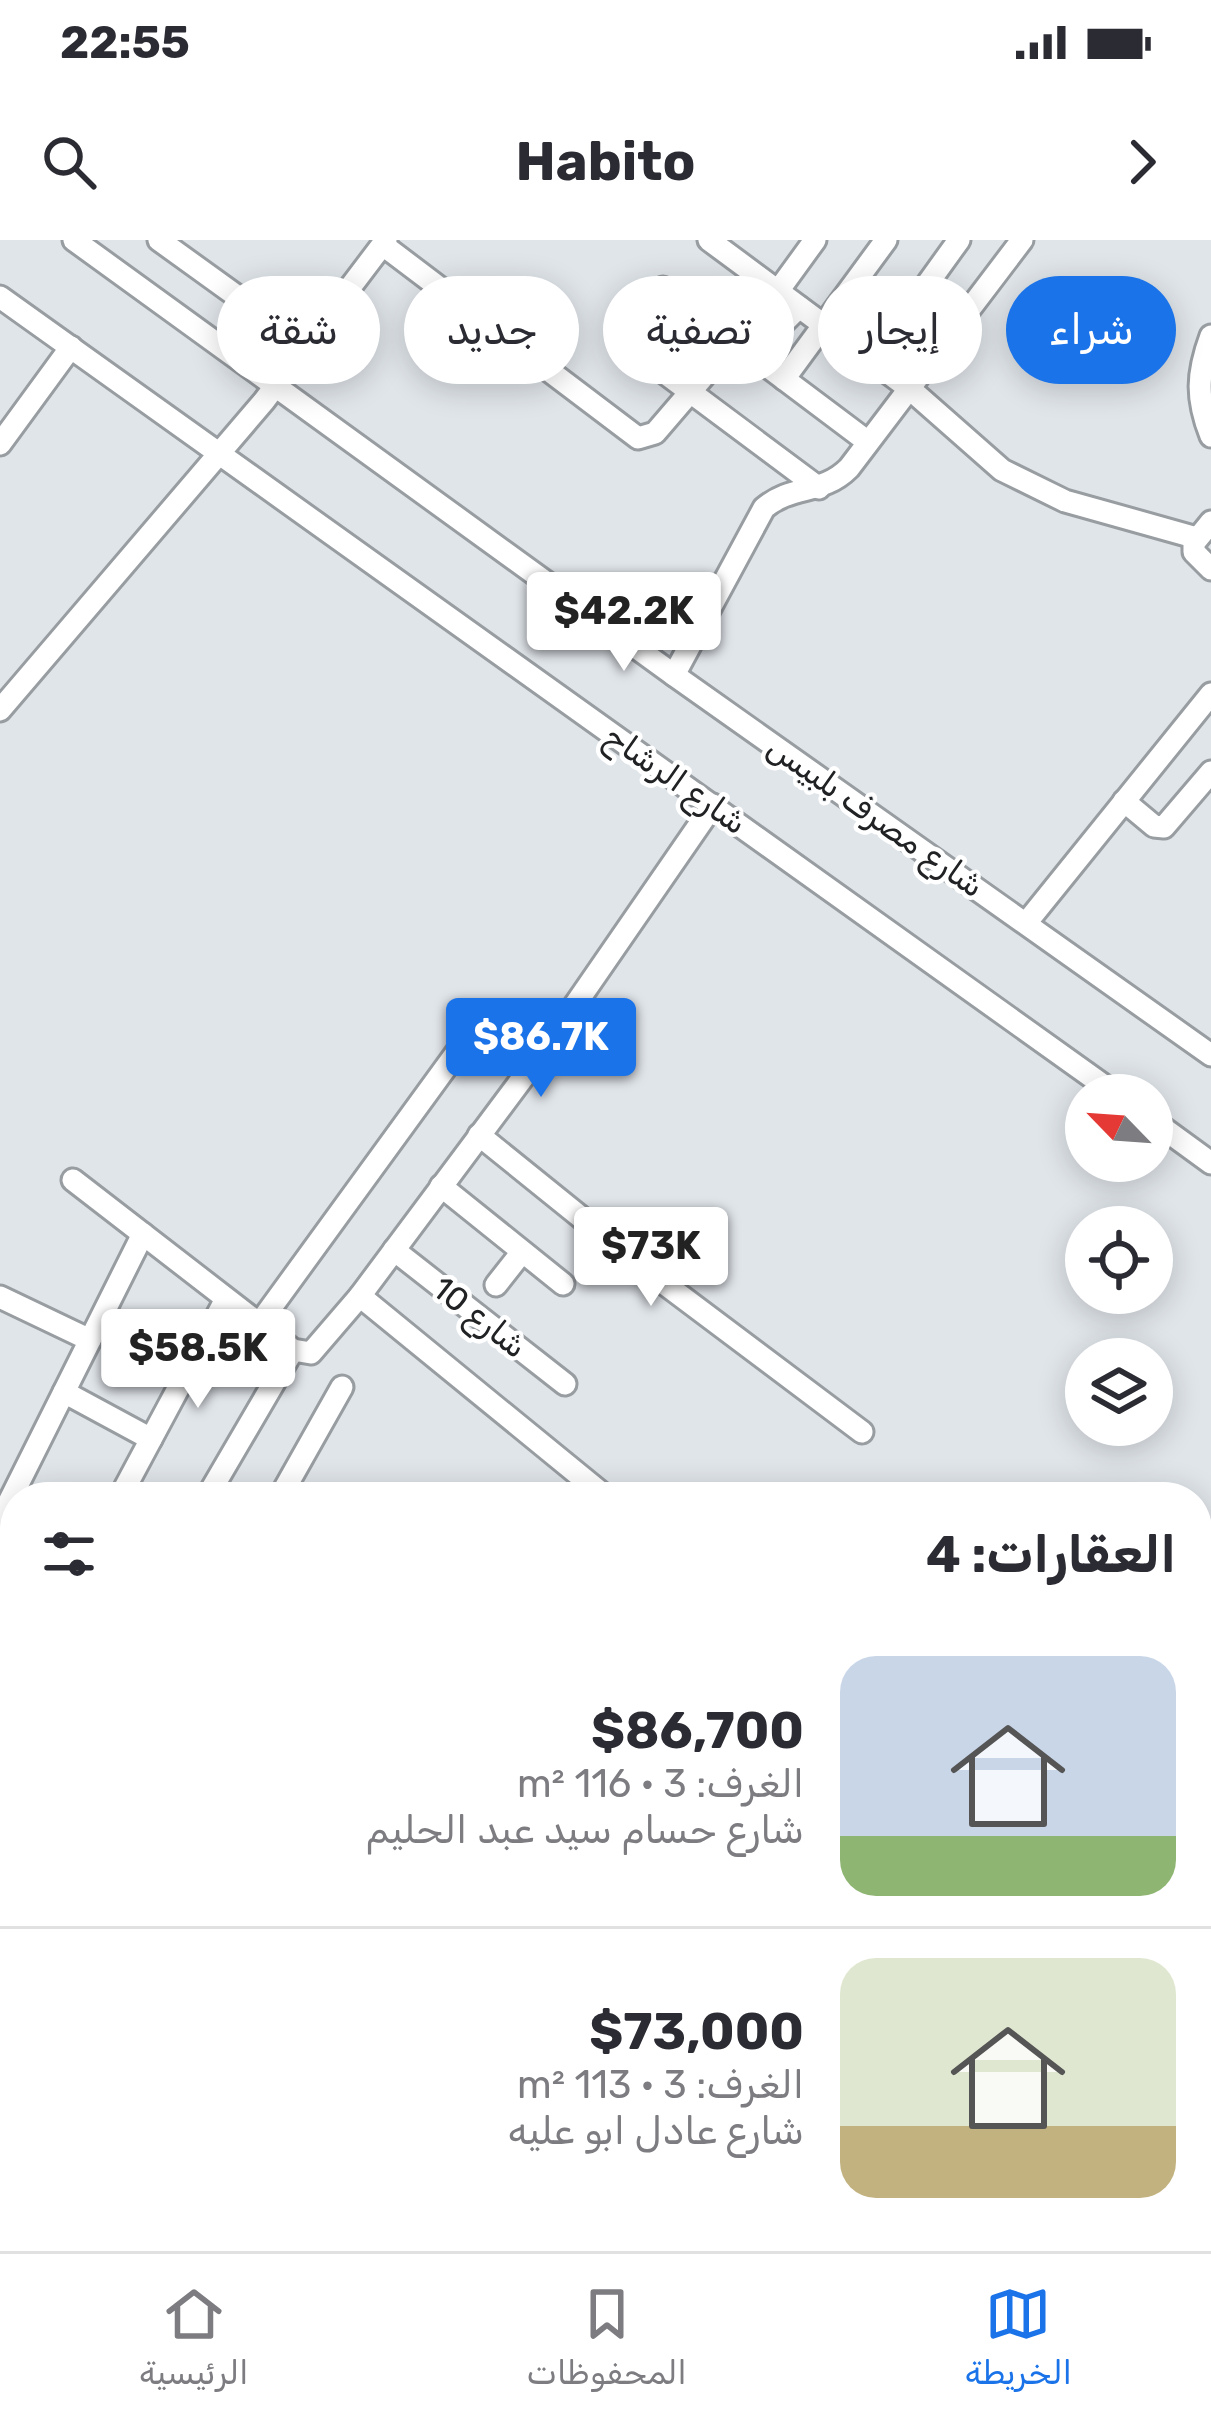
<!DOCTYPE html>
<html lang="ar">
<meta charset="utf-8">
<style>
body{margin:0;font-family:Rubik,"Noto Sans Arabic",sans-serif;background:#f2f2f3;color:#2b2b33;direction:rtl;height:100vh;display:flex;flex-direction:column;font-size:45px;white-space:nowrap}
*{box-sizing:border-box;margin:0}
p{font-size:39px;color:#7c7c81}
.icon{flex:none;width:66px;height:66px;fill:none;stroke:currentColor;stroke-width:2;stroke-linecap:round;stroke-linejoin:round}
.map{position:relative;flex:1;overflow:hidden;direction:ltr}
.side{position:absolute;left:0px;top:1242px;width:1212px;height:771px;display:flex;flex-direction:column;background:#fff;border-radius:48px 48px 0 0;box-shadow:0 6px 30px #0003;direction:rtl}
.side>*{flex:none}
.top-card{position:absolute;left:36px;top:36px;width:1140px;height:108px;direction:rtl;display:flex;gap:24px}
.needle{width:78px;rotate:295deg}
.buttons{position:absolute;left:1065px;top:834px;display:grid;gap:24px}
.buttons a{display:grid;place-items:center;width:108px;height:108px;border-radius:50%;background:#fff;box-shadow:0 6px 30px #0003;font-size:60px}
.price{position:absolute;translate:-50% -102px;padding:0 27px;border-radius:12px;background:#fff;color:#222;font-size:39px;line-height:78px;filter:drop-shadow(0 3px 6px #0008)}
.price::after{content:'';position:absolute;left:50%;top:72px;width:36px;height:27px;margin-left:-18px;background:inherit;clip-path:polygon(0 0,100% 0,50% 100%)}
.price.active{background:#1a73e8;color:#fff}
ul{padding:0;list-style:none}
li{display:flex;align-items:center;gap:36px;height:300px;padding:0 36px}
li+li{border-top:3px solid #e1e1e2}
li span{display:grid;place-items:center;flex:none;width:336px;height:240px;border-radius:36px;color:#555}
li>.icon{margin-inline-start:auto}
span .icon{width:144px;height:144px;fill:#fffc;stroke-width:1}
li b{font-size:51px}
h2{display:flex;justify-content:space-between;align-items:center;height:144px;padding:0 36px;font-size:51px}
.tag{padding:0 42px;border-radius:54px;background:#fff;box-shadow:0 6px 30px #0003;font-size:42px;line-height:108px}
.tag.active{background:#1a73e8;color:#fff}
.status{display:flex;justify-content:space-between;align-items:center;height:84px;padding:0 60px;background:#fff;direction:ltr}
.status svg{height:33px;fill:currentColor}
header{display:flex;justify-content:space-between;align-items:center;height:156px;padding:0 36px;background:#fff;font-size:54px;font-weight:700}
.dock{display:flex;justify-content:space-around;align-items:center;height:168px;border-top:3px solid #e1e1e2;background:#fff;font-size:33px;color:#7c7c81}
.dock a{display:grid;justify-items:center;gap:6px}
.dock .active{color:#1a73e8}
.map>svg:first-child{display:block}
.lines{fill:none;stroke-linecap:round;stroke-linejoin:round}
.canal{stroke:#6bb5e6;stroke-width:16}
.minor-casing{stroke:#989da2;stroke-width:27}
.minor{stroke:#fff;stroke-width:21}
.labels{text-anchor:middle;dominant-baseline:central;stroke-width:9;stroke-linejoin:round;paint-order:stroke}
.street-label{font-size:33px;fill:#202224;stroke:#fff}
</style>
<div class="status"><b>22:55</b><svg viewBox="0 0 49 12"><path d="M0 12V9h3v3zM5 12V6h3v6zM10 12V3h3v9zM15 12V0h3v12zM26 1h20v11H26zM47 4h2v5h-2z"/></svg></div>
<header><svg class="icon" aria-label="forward" viewBox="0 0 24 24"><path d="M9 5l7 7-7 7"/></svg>Habito<svg class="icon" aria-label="search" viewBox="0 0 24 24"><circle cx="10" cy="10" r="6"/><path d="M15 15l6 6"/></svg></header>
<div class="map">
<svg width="1211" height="2011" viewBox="0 0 1211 2011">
<rect width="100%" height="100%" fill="#e0e5ea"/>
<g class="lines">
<g class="canal">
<polyline points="0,1385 15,1395"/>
<polyline points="667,1998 677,2011"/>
</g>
<defs>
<g id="minor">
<polyline points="74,0 674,435 1211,815"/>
<polyline points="159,0 306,106"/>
<polyline points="709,0 910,149 1002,230 1065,261 1197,298"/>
<polyline points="383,5 638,198 655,193 734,101 770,96 799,67"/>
<polyline points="663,48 868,202"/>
<polyline points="778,51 815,0"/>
<polyline points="0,57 1117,855"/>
<path d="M1211 96C1197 134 1196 158 1211 196"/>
<polyline points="630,107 819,248"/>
<polyline points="872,121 959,0"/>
<polyline points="784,139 886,0"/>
<polyline points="0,204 71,107"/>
<polyline points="1211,282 1194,303 1194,312 1211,329"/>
<path d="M674 435 764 268C793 244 822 255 849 228L1022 0"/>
<polyline points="0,470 264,161 386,0"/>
<polyline points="1124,561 1154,586 1164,587 1211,532"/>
<polyline points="1027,682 1211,454"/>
<polyline points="1152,880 1211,923"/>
<polyline points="479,895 645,1029 862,1192"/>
<polyline points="73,940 293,1110 311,1113 360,1056 548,804 713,565"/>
<polyline points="441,946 563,1044"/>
<polyline points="394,1010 565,1144"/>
<polyline points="496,1045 522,1012"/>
<polyline points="360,1056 606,1257"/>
<polyline points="0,1057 90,1100"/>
<polyline points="259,1084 457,812"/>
<polyline points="64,1152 151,1199"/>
<polyline points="120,1257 226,1059"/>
<polyline points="207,1257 293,1110"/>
<polyline points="280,1257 342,1147"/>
<polyline points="0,1280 143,994"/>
<polyline points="0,1354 15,1365"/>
<polyline points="1197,1369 1211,1379"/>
<polyline points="0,1413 15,1425"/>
<polyline points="1197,1452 1211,1462"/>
<polyline points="1197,1528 1211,1538"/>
<polyline points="0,1569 15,1544"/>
<polyline points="1197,1605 1211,1615"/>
<polyline points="1197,1683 1211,1693"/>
<polyline points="0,1689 15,1669"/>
<polyline points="0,1708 15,1716"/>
<polyline points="1197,1748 1211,1758"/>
<polyline points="1197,1835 1211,1814"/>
<polyline points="0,1951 15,1938"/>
<polyline points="0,1971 15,1975"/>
<polyline points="118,1998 158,2011"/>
<polyline points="639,1998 650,2011"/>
<polyline points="697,1998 708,2011"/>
<polyline points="1114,1998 1136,2011"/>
<polyline points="390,1999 409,2011"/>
<polyline points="162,2011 175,1998"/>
<polyline points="282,2011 293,1998"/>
<polyline points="1079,2011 1088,1998"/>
</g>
</defs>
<use href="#minor" class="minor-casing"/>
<use href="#minor" class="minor"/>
</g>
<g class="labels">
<g class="street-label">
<text transform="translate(676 539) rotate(35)">شارع الرشاح</text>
<text transform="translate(876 576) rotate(35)">شارع مصرف بلبيس</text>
<text transform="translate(480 1077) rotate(38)">شارع 10</text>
</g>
</g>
</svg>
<div class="buttons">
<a><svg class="needle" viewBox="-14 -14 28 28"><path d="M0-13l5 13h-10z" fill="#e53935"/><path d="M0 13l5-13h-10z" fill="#7c7c81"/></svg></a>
<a><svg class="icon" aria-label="locate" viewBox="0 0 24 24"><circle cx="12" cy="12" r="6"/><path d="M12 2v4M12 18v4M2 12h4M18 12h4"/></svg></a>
<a><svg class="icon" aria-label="layers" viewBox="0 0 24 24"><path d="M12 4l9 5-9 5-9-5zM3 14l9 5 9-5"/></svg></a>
</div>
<b class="price" style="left:624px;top:434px">$42.2K</b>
<b class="price active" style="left:541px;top:860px">$86.7K</b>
<b class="price" style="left:651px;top:1069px">$73K</b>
<b class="price" style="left:198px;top:1171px">$58.5K</b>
<div class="top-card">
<a class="tag active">شراء</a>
<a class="tag">إيجار</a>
<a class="tag">تصفية</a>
<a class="tag">جديد</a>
<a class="tag">شقة</a>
</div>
<section class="side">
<h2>العقارات: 4<svg class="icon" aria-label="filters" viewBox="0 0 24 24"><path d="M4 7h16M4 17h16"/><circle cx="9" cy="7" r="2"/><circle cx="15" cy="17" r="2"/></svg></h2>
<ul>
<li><span style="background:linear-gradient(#c9d6e8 75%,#8fb573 0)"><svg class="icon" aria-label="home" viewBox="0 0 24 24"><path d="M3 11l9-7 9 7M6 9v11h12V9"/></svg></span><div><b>$86,700</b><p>الغرف: 3 · 116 m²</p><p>شارع حسام سيد عبد الحليم</p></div></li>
<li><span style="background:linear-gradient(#dfe7d0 70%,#c2b280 0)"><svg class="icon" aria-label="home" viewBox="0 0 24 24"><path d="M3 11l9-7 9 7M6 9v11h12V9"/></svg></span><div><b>$73,000</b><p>الغرف: 3 · 113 m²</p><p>شارع عادل ابو عليه</p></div></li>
</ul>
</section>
</div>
<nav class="dock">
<a class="active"><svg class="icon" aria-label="map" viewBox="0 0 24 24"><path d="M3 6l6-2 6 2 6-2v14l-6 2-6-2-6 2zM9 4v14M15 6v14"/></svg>الخريطة</a>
<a><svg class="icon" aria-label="saved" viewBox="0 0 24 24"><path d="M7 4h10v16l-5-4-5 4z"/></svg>المحفوظات</a>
<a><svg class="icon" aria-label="home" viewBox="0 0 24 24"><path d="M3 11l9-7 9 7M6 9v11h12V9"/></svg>الرئيسية</a>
</nav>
